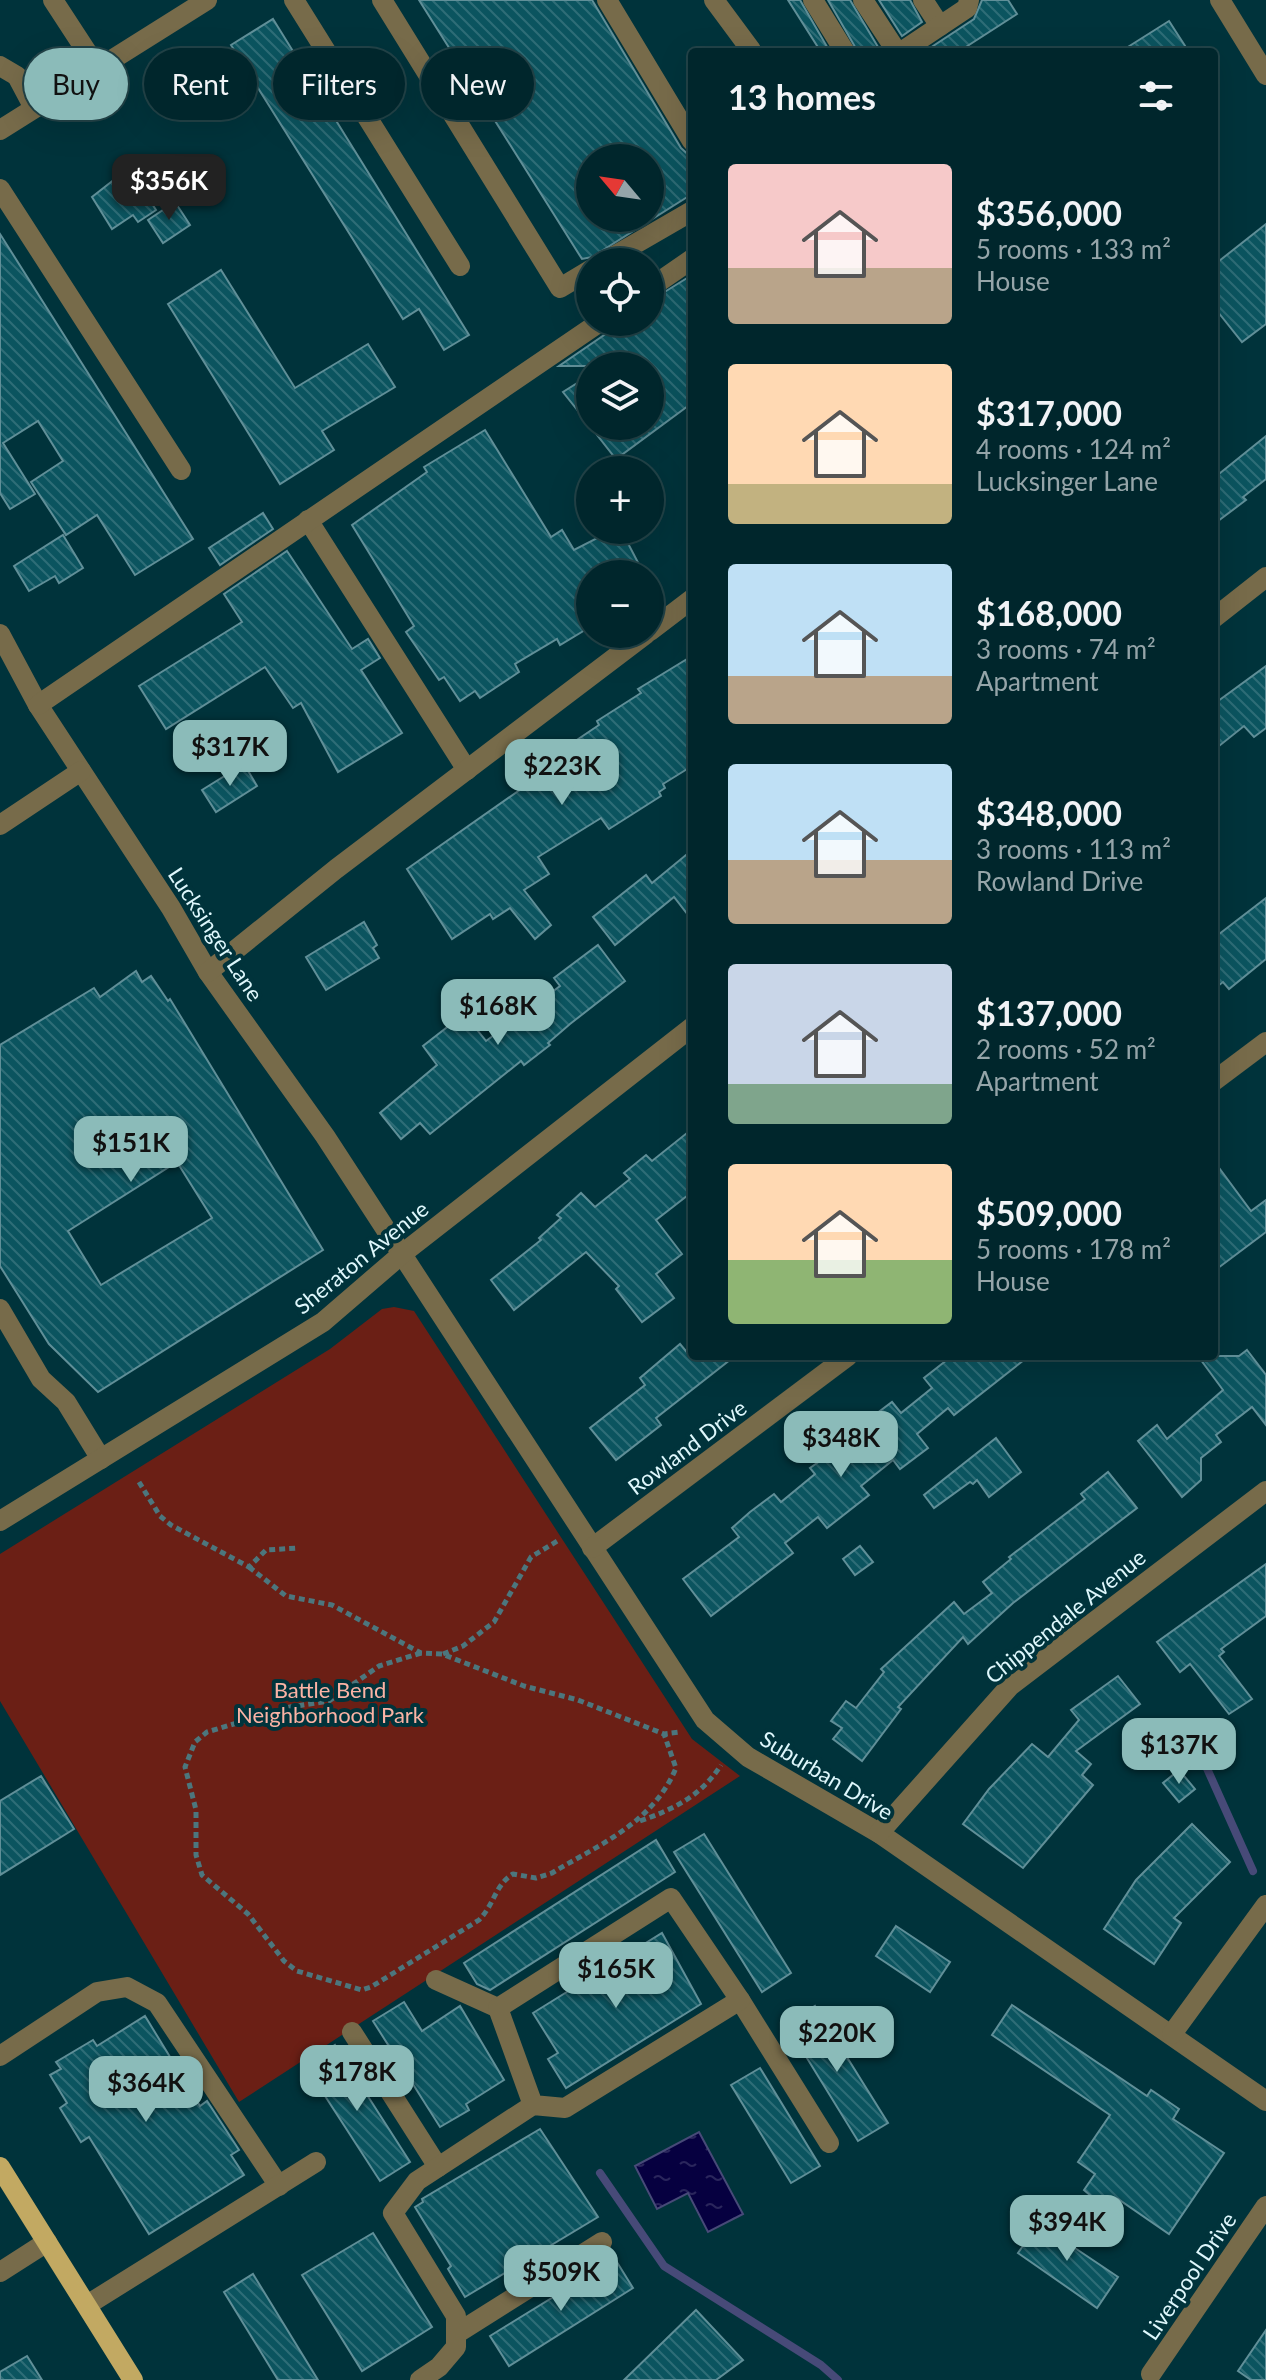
<!DOCTYPE html>
<meta charset="utf-8">
<style>
body{margin:0;font-family:Lato,sans-serif;background:#0e3238;color:#f1f3f6;height:100vh;display:flex;flex-direction:column;font-size:30px;white-space:nowrap}
*{box-sizing:border-box;margin:0}
p{font-size:26px;color:#95a5a9}
.icon{flex:none;width:44px;height:44px;fill:none;stroke:currentColor;stroke-width:2;stroke-linecap:round;stroke-linejoin:round}
.map{position:relative;flex:1;overflow:hidden}
.sheet{position:absolute;left:688px;top:48px;width:530px;height:1312px;display:flex;flex-direction:column;background:#00262c;border-radius:8px;box-shadow:0 8px 32px #0002,0 0 0 2px #224348}
.sheet>*{flex:none}
.top-card{position:absolute;left:24px;top:48px;width:544px;height:72px;display:flex;gap:16px}
.needle{width:52px;rotate:299deg}
.fabs{position:absolute;left:576px;top:144px;display:grid;gap:16px}
.fabs a{display:grid;place-items:center;width:88px;height:88px;border-radius:50%;background:#00262c;box-shadow:0 8px 32px #0002,0 0 0 2px #224348;font-size:40px}
.price{position:absolute;translate:-50% -68px;padding:0 18px;border-radius:16px;background:#8bbbb9;color:#111;font-size:26px;line-height:52px;filter:drop-shadow(0 2px 4px #0008)}
.price::after{content:'';position:absolute;left:50%;top:48px;width:24px;height:18px;margin-left:-12px;background:inherit;clip-path:polygon(0 0,100% 0,50% 100%)}
.price.on{background:#222;color:#fff}
ul{padding:0;list-style:none}
li{display:flex;align-items:center;gap:24px;height:200px;padding:0 40px}
li span{display:grid;place-items:center;flex:none;width:224px;height:160px;border-radius:8px;color:#555}
li>.icon{margin-inline-start:auto}
span .icon{width:96px;height:96px;fill:#fffc;stroke-width:1}
li b{font-size:34px}
h2{display:flex;justify-content:space-between;align-items:center;height:96px;padding:0 40px;font-size:34px}
.tag{padding:0 28px;border-radius:36px;background:#00262c;box-shadow:0 8px 32px #0002,0 0 0 2px #224348;font-size:28px;line-height:72px}
.tag.on{background:#8bbbb9;color:#111}
.map>svg:first-child{display:block}
.green{fill:#6b1f15}
.water{fill:url(#water-ripples);stroke:#474a78;stroke-width:2}
.lines{fill:none;stroke-linecap:round;stroke-linejoin:round}
.stream{stroke:#474a78;stroke-width:8}
.building{fill:url(#building-back-hatch);stroke:#608f98;stroke-width:2;fill-rule:evenodd}
.path{stroke:#4c767d;stroke-width:5;stroke-dasharray:6 4;stroke-linecap:butt}
.minor{stroke:#776b4a;stroke-width:20}
.major{stroke:#c2a962;stroke-width:20}
.labels{text-anchor:middle;dominant-baseline:central;stroke-width:8;stroke-linejoin:round;paint-order:stroke}
.street-label{font-size:22px;fill:#def7fc;stroke:#00333b}
.park-label{font-size:22px;fill:#fab3a5;stroke:#00333b}
</style>
<div class="map">
<svg width="1266" height="2380" viewBox="0 0 1266 2380">
<defs>
<pattern id="water-ripples" width="26" height="14" patternUnits="userSpaceOnUse" patternTransform="scale(2)"><rect width="26" height="14" fill="#060040"/><path d="M2 4q2-2 4 0t4 0M15 11q2-2 4 0t4 0" fill="none" stroke="#2a265c"/></pattern>
<pattern id="building-back-hatch" width="6" height="6" patternUnits="userSpaceOnUse" patternTransform="scale(2)"><rect width="6" height="6" fill="#0b545f"/><path d="M-1 5l2 2M0 0l6 6M5-1l2 2" fill="none" stroke="#2e6d77"/></pattern>
</defs>
<rect width="100%" height="100%" fill="#00333b"/>
<polygon class="green" points="394,1307 414,1311 692,1739 740,1776 239,2102 0,1701 0,1554 330,1349 382,1309"/>
<polygon class="water" points="699,2132 743,2214 708,2232 688,2193 657,2209 635,2166"/>
<g class="lines">
<g class="stream">
<polyline points="1205,1764 1253,1871"/>
<polyline points="600,2173 664,2266 821,2365 838,2380"/>
</g>
</g>
<g class="building">
<path d="M419 0H592L681 148 692 158V194L592 257 582 259ZM590 158H650V218H590Z"/>
<polygon points="788,0 800,0 830,52 821,52"/>
<polygon points="828,0 850,0 881,52 858,52"/>
<polygon points="879,0 910,0 922,22 902,36"/>
<polygon points="982,0 1008,0 1017,14 958,52 924,52 974,19"/>
<polygon points="273,19 469,335 444,350 419,309 403,319 231,45"/>
<polygon points="1169,21 1189,52 1120,52"/>
<polygon points="129,168 156,210 138,222 133,215 112,229 92,197"/>
<polygon points="175,202 190,225 163,243 148,220"/>
<polygon points="1266,224 1266,324 1242,342 1214,307 1214,265"/>
<polygon points="0,234 193,539 135,575 97,515 66,535 31,482 63,461 38,421 3,443 35,494 10,509 0,493"/>
<polygon points="221,270 295,388 368,344 395,387 322,431 334,450 280,484 168,304"/>
<polygon points="692,275 692,403 616,459 590,426 650,426 650,366 559,366 607,333 613,322 650,322 650,301"/>
<polygon points="590,375 590,426 563,392"/>
<polygon points="485,430 551,537 562,530 574,550 613,530 621,530 644,574 590,574 590,627 560,645 557,639 515,664 519,672 480,698 475,691 460,701 444,677 439,680 406,632 414,626 352,525 427,472 424,467"/>
<polygon points="1266,436 1266,479 1243,497 1246,500 1214,524 1214,478"/>
<polygon points="263,513 273,529 220,565 209,548"/>
<polygon points="63,535 83,568 59,583 55,576 29,591 14,566"/>
<polygon points="287,551 352,649 368,639 380,658 361,670 402,733 338,772 301,703 293,708 265,667 166,729 139,686 242,622 224,594"/>
<polygon points="692,656 692,766 663,784 665,788 659,792 661,796 609,829 601,818 538,857 549,874 524,890 551,925 535,939 510,908 493,919 490,914 452,939 407,869 524,787 519,779 599,725 597,721 641,693 638,689"/>
<polygon points="1266,666 1266,728 1254,737 1244,726 1214,750 1214,704"/>
<polygon points="244,764 257,786 216,812 202,790"/>
<polygon points="692,850 692,920 674,897 615,945 593,917 646,875 652,883"/>
<polygon points="1266,898 1266,959 1229,989 1223,982 1214,989 1214,938"/>
<polygon points="364,922 377,945 373,948 379,958 326,990 306,957"/>
<polygon points="598,945 625,981 570,1024 548,1043 550,1045 524,1065 521,1061 430,1134 420,1123 401,1139 380,1113 437,1065 423,1046 464,1014 486,1041 560,986 554,978"/>
<path d="M136 971 142 982 151 976 168 1001 170 999 323 1250 98 1392 49 1344 0 1266V1045L94 988 100 997ZM177 1162 212 1218 101 1285 68 1231Z"/>
<polygon points="692,1129 692,1192 656,1220 682,1254 656,1274 674,1298 642,1322 616,1289 619,1286 586,1252 514,1310 491,1280 541,1240 539,1238 561,1218 557,1215 581,1193 595,1207 630,1179 624,1173 646,1155 652,1161"/>
<polygon points="1214,1161 1251,1211 1266,1200 1266,1232 1214,1271"/>
<polygon points="680,1344 690,1356 735,1356 656,1418 661,1425 616,1460 590,1428 645,1385 640,1378"/>
<polygon points="1247,1350 1266,1375 1266,1425 1252,1407 1216,1435 1221,1442 1201,1458 1201,1480 1182,1497 1138,1441 1157,1425 1167,1439 1223,1390 1198,1356 1239,1356"/>
<polygon points="952,1356 1029,1356 954,1415 948,1408 917,1434 928,1448 900,1469 893,1460 861,1486 869,1495 827,1528 818,1517 785,1543 793,1553 711,1616 683,1579 739,1537 732,1528 750,1512 774,1494 781,1502 815,1474 810,1468 867,1428 864,1423 892,1402 901,1413 932,1388 924,1378"/>
<polygon points="996,1438 1021,1472 989,1497 977,1480 973,1484 970,1482 934,1508 924,1495"/>
<polygon points="1108,1472 1137,1508 1013,1603 968,1644 963,1637 898,1707 901,1709 862,1761 833,1739 842,1728 831,1721 846,1701 856,1708 884,1672 881,1669 954,1602 964,1614 992,1593 983,1582 1011,1559 1009,1557 1085,1499 1081,1494"/>
<polygon points="860,1546 873,1562 855,1575 843,1559"/>
<polygon points="1266,1564 1266,1616 1221,1649 1224,1652 1219,1656 1252,1699 1229,1714 1190,1664 1180,1672 1157,1642"/>
<polygon points="1118,1676 1140,1704 1076,1751 1091,1764 1082,1775 1093,1785 1023,1868 963,1824 989,1789 1032,1744 1048,1757 1079,1720 1071,1710"/>
<polygon points="1179,1770 1195,1789 1179,1802 1163,1783"/>
<polygon points="41,1776 74,1829 0,1875 0,1801"/>
<polygon points="1192,1824 1230,1862 1174,1918 1181,1923 1154,1964 1104,1929 1136,1880"/>
<polygon points="704,1834 791,1973 762,1992 674,1852"/>
<polygon points="656,1840 675,1872 490,1990 477,1984 464,1963"/>
<polygon points="896,1926 950,1962 930,1992 876,1956"/>
<polygon points="662,1933 701,2004 566,2088 548,2059 558,2053 533,2013"/>
<polygon points="404,2002 422,2031 460,2006 504,2080 466,2104 469,2110 440,2127 373,2021"/>
<polygon points="1012,2005 1147,2096 1151,2090 1179,2109 1173,2119 1224,2153 1169,2234 1118,2199 1110,2212 1084,2190 1095,2174 1078,2162 1110,2115 992,2035"/>
<polygon points="815,2006 888,2123 858,2141 786,2024"/>
<polygon points="145,2016 200,2106 207,2101 239,2150 231,2155 244,2175 149,2234 89,2137 81,2142 60,2108 67,2103 50,2075 61,2069 56,2062 93,2040 97,2046"/>
<polygon points="335,2045 410,2162 380,2181 305,2065"/>
<polygon points="760,2068 820,2166 791,2183 731,2085"/>
<polygon points="540,2129 598,2217 465,2297 448,2269 451,2266 415,2207 423,2202 422,2199"/>
<polygon points="1044,2216 1071,2235 1066,2242 1118,2277 1097,2308 1018,2253"/>
<polygon points="373,2233 432,2327 362,2371 302,2275"/>
<polygon points="615,2259 633,2288 509,2366 490,2336"/>
<polygon points="253,2274 318,2380 278,2380 224,2292"/>
<polygon points="696,2310 743,2360 716,2380 624,2380"/>
<polygon points="1266,2330 1266,2380 1251,2380 1238,2371"/>
<polygon points="27,2356 42,2380 0,2380 0,2372"/>
</g>
<g class="lines">
<g class="path">
<polyline points="139,1482 160,1516 171,1525 249,1567 266,1550 299,1548"/>
<polyline points="249,1567 286,1596 332,1605 421,1653 442,1654 524,1686 578,1700 664,1734 680,1732"/>
<path d="M421 1653 379 1666 329 1701 290 1707 207 1732 195 1742 185 1767 196 1810V1855L202 1875 248 1914 284 1961 297 1971 362 1990 371 1987 479 1920C494 1905 495 1885 513 1874L536 1878 552 1873C600 1844 653 1823 676 1768L664 1734"/>
<polyline points="443,1654 463,1646 494,1622 531,1557 559,1540"/>
<path d="M640 1821C674 1809 701 1796 721 1765"/>
</g>
<g class="minor">
<polyline points="53,0 98,69"/>
<polyline points="294,0 460,266"/>
<polyline points="382,0 560,288 590,270"/>
<polyline points="607,0 692,141"/>
<polyline points="714,0 751,50"/>
<polyline points="813,0 845,52"/>
<polyline points="863,0 897,52"/>
<polyline points="923,0 940,26"/>
<polyline points="1220,0 1266,75"/>
<polyline points="901,52 967,8 969,0"/>
<polyline points="0,66 17,76 34,108"/>
<polyline points="0,130 207,0"/>
<polyline points="0,189 181,470"/>
<polyline points="604,262 692,211"/>
<polyline points="650,288 692,259"/>
<polyline points="308,520 467,770"/>
<polyline points="1214,618 1266,577"/>
<polyline points="650,631 692,599"/>
<polyline points="0,634 38,705 171,908 208,972 325,1136 705,1720 748,1757 879,1833 1266,2101"/>
<polyline points="38,705 600,322"/>
<polyline points="0,825 81,771"/>
<polyline points="208,972 336,869 646,634"/>
<polyline points="1214,1081 1266,1042"/>
<polyline points="0,1309 41,1379 66,1402 101,1459"/>
<polyline points="0,1521 323,1322 402,1254 692,1027"/>
<polyline points="592,1548 848,1356"/>
<polyline points="879,1833 1010,1686 1266,1491"/>
<polyline points="436,1980 498,2008"/>
<polyline points="740,2000 829,2143"/>
<polyline points="352,2032 438,2167"/>
<polyline points="1172,2034 1266,1905"/>
<polyline points="0,2056 97,1992 127,1987 157,2003 279,2186"/>
<polyline points="0,2272 47,2242"/>
<polyline points="87,2305 316,2162"/>
<polyline points="456,2334 602,2242"/>
<polyline points="1151,2374 1266,2206"/>
<polyline points="420,2380 439,2367 456,2347 456,2316 393,2213 417,2181 533,2105 565,2108 740,2000 671,1898 498,2008 533,2105"/>
</g>
<polyline class="major" points="0,2167 133,2380"/>
</g>
<g class="labels">
<g class="street-label">
<text transform="translate(216 934) rotate(57)">Lucksinger Lane</text>
<text transform="translate(361 1257) rotate(-39)">Sheraton Avenue</text>
<text transform="translate(687 1447) rotate(-37)">Rowland Drive</text>
<text transform="translate(1065 1616) rotate(-39)">Chippendale Avenue</text>
<text transform="translate(827 1775) rotate(31)">Suburban Drive</text>
<text transform="translate(1189 2276) rotate(-56)">Liverpool Drive</text>
</g>
<g class="park-label">
<text x="330" y="1689">Battle Bend<tspan x="330" dy="25">Neighborhood Park</tspan></text>
</g>
</g>
</svg>
<div class="fabs">
<a><svg class="needle" viewBox="-14 -14 28 28"><path d="M0-13l5 13h-10z" fill="#e53935"/><path d="M0 13l5-13h-10z" fill="#95a5a9"/></svg></a>
<a><svg class="icon" aria-label="locate" viewBox="0 0 24 24"><circle cx="12" cy="12" r="6"/><path d="M12 2v4M12 18v4M2 12h4M18 12h4"/></svg></a>
<a><svg class="icon" aria-label="layers" viewBox="0 0 24 24"><path d="M12 4l9 5-9 5-9-5zM3 14l9 5 9-5"/></svg></a>
<a>+</a>
<a>−</a>
</div>
<b class="price on" style="left:169px;top:222px">$356K</b>
<b class="price" style="left:230px;top:788px">$317K</b>
<b class="price" style="left:562px;top:807px">$223K</b>
<b class="price" style="left:498px;top:1047px">$168K</b>
<b class="price" style="left:131px;top:1184px">$151K</b>
<b class="price" style="left:841px;top:1479px">$348K</b>
<b class="price" style="left:1179px;top:1786px">$137K</b>
<b class="price" style="left:616px;top:2010px">$165K</b>
<b class="price" style="left:837px;top:2074px">$220K</b>
<b class="price" style="left:357px;top:2113px">$178K</b>
<b class="price" style="left:146px;top:2124px">$364K</b>
<b class="price" style="left:1067px;top:2263px">$394K</b>
<b class="price" style="left:561px;top:2313px">$509K</b>
<div class="top-card">
<a class="tag on">Buy</a>
<a class="tag">Rent</a>
<a class="tag">Filters</a>
<a class="tag">New</a>
</div>
<section class="sheet">
<h2>13 homes<svg class="icon" aria-label="filters" viewBox="0 0 24 24"><path d="M4 7h16M4 17h16"/><circle cx="9" cy="7" r="2"/><circle cx="15" cy="17" r="2"/></svg></h2>
<ul>
<li><span style="background:linear-gradient(#f6c9c9 65%,#b9a48a 0)"><svg class="icon" aria-label="home" viewBox="0 0 24 24"><path d="M3 11l9-7 9 7M6 9v11h12V9"/></svg></span><div><b>$356,000</b><p>5 rooms · 133 m²</p><p>House</p></div></li>
<li><span style="background:linear-gradient(#ffd9b3 75%,#c2b280 0)"><svg class="icon" aria-label="home" viewBox="0 0 24 24"><path d="M3 11l9-7 9 7M6 9v11h12V9"/></svg></span><div><b>$317,000</b><p>4 rooms · 124 m²</p><p>Lucksinger Lane</p></div></li>
<li><span style="background:linear-gradient(#bfe0f5 70%,#b9a48a 0)"><svg class="icon" aria-label="home" viewBox="0 0 24 24"><path d="M3 11l9-7 9 7M6 9v11h12V9"/></svg></span><div><b>$168,000</b><p>3 rooms · 74 m²</p><p>Apartment</p></div></li>
<li><span style="background:linear-gradient(#bfe0f5 60%,#b9a48a 0)"><svg class="icon" aria-label="home" viewBox="0 0 24 24"><path d="M3 11l9-7 9 7M6 9v11h12V9"/></svg></span><div><b>$348,000</b><p>3 rooms · 113 m²</p><p>Rowland Drive</p></div></li>
<li><span style="background:linear-gradient(#c9d6e8 75%,#7fa58c 0)"><svg class="icon" aria-label="home" viewBox="0 0 24 24"><path d="M3 11l9-7 9 7M6 9v11h12V9"/></svg></span><div><b>$137,000</b><p>2 rooms · 52 m²</p><p>Apartment</p></div></li>
<li><span style="background:linear-gradient(#ffd9b3 60%,#8fb573 0)"><svg class="icon" aria-label="home" viewBox="0 0 24 24"><path d="M3 11l9-7 9 7M6 9v11h12V9"/></svg></span><div><b>$509,000</b><p>5 rooms · 178 m²</p><p>House</p></div></li>
</ul>
</section>
</div>
